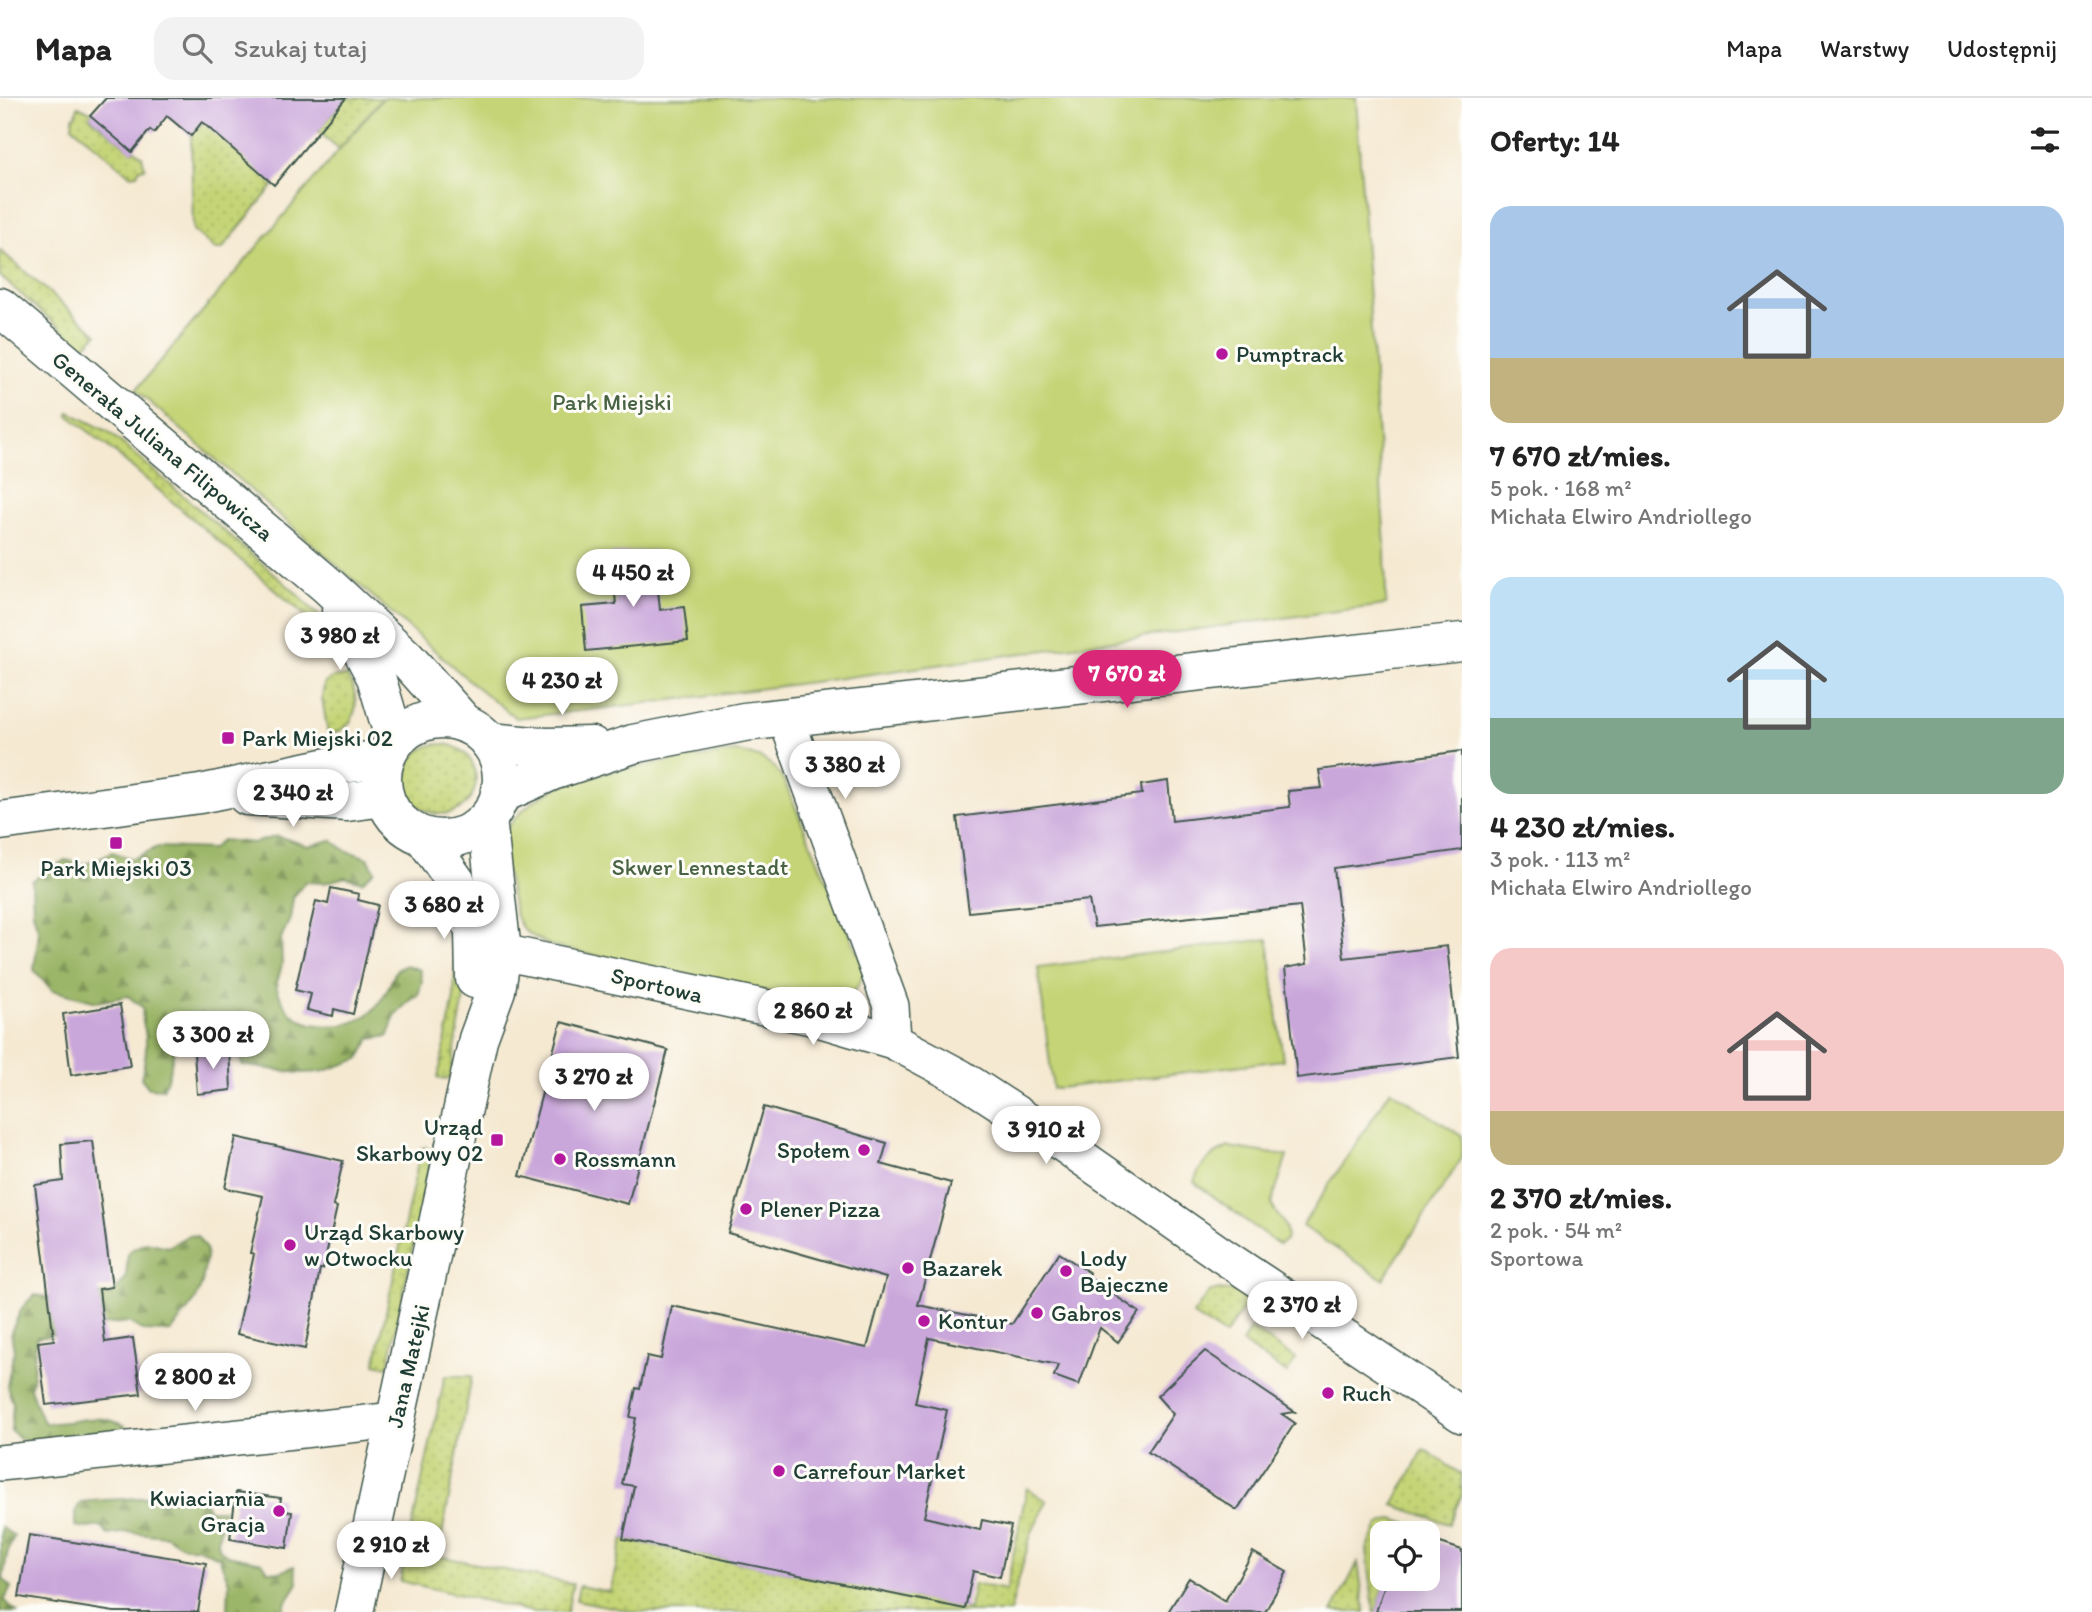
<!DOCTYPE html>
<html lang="pl">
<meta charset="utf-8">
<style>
body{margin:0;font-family:Itim,sans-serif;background:#f2f2f2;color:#222;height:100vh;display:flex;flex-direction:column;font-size:26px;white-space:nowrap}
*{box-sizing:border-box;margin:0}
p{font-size:23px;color:#767676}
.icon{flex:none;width:38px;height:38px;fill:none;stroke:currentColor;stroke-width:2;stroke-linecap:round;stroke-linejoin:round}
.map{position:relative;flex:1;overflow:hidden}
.drawer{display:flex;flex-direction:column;background:#fff;width:630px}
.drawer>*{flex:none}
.tools{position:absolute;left:1370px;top:1423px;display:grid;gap:14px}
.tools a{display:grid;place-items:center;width:70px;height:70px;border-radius:14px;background:#fff;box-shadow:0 7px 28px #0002;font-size:35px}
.price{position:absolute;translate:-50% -60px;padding:0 16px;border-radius:24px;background:#fff;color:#222;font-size:23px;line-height:46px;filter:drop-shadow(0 2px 4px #0008)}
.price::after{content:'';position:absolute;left:50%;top:42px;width:21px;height:16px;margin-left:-10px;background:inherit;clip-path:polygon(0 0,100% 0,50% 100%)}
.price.selected{background:#db2777;color:#fff}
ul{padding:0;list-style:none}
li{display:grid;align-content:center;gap:14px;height:371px;padding:0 28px}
li span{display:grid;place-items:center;height:217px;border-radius:21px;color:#555}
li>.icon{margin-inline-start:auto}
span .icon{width:126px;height:126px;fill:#fffc;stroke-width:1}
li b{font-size:30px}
h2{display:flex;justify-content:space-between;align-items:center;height:84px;padding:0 28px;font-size:30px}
header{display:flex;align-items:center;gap:42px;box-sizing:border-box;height:98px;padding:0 35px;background:#fff;border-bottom:2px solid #e0e0e0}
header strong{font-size:33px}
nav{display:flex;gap:38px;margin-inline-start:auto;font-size:24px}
.search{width:490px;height:63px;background:#f2f2f2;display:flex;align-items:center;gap:18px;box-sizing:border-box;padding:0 24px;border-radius:21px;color:#767676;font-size:26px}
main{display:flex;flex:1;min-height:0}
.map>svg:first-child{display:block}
.grass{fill:url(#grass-dots);stroke:#728855;stroke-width:2}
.forest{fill:url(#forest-firs);stroke:#5d7a4e;stroke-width:2}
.park{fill:#c4d476;stroke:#728855;stroke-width:2}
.building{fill:#caa7db}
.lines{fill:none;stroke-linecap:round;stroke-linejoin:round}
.minor-casing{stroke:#3f574c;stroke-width:38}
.tertiary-casing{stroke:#3f574c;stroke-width:41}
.secondary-casing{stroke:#3f574c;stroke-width:41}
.minor{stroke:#fff;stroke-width:35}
.tertiary{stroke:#fff;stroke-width:38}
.secondary{stroke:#fff;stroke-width:38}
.poi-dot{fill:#b5179e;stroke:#fdfcf7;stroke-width:2.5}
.labels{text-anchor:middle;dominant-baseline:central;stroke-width:6;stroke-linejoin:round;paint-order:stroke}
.poi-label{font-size:23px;fill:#1f3d34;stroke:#fdfcf7;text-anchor:start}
.park-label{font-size:23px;fill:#486344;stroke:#fdfcf7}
.street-label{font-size:23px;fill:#1f3d34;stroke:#fdfcf7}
</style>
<header>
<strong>Mapa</strong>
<div class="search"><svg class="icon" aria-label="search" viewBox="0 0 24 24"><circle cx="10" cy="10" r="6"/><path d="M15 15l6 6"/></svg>Szukaj tutaj</div>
<nav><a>Mapa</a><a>Warstwy</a><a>Udostępnij</a></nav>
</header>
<main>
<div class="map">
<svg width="1462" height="1514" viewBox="0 0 1462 1514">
<defs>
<pattern id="grass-dots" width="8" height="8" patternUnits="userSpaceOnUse" patternTransform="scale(1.75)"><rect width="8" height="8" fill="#c4d476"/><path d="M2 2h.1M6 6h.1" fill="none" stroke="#a8b767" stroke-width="1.8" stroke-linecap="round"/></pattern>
<pattern id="forest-firs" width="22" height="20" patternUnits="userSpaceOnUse" patternTransform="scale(1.75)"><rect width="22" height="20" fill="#9bb667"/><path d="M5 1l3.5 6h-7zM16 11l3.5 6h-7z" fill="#7e9556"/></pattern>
</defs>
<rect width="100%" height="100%" fill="#fdfcf7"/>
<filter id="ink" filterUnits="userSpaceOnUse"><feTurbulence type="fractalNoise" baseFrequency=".0143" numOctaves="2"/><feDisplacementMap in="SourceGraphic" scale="14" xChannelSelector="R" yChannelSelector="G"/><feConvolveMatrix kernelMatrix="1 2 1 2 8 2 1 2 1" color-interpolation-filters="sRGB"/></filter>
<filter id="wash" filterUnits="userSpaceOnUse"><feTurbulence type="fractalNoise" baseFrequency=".00686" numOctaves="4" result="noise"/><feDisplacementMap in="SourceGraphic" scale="28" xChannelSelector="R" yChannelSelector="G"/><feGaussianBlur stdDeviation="1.57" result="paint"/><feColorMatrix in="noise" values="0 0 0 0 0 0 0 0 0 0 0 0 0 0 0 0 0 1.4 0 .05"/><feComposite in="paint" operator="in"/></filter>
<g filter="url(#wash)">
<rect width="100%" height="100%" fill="#f5e9d2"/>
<g class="grass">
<polygon points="346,0 382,0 339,51 318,33"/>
<polygon points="78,8 93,15 90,19 132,53 134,51 142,58 145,70 139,71 137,76 130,77 72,28 73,19 76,17"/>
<polygon points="210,15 274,87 222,151 215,151 193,132 191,38"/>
<polygon points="0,152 97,236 83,250 0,178"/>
<polygon points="69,314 109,334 294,493 320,519 342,549 112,352 68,317"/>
<path d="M347 578C362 601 358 632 328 636L322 600 324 586 331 580Z"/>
<circle cx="441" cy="681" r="35"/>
<polygon points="456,842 466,887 450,980 447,981 438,980 454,900"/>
<polygon points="426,1049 432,1056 388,1269 375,1266 421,1050"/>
<polygon points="1220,1192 1248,1195 1252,1198 1225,1237 1193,1217 1209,1194"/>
<polygon points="1251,1230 1296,1261 1287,1275 1242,1245"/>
<polygon points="445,1278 472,1278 438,1458 573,1486 567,1514 533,1514 400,1483"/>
<polygon points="1424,1351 1462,1377 1462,1396 1449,1426 1393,1407"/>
<polygon points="1027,1390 1047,1403 1031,1436 1010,1514 635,1514 576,1502 579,1488 610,1494 623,1441 969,1511 974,1486 1006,1492"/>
<polygon points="1393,1421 1436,1435 1433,1443 1428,1441 1428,1435 1403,1433 1402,1435 1382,1435 1382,1480 1387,1481 1376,1514 1374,1514 1367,1451 1379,1426"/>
<polygon points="1358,1465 1365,1514 1332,1514"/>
</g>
<g class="forest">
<path d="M277 738 308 748 331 742 345 752 368 760 375 773 362 784 345 779 324 785 305 784 293 800 290 821 281 840 282 867 276 888C279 897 282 905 289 913 308 933 350 932 371 914 383 903 390 887 396 872L406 867 420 872 422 884 418 897C401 909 392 917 389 938L370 941 359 961 321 974 299 975 242 967 238 946 232 932 211 923C161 939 181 952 163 991L149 990 141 980C145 965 148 949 145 933 143 923 141 920 143 910L128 898 97 904 52 892 34 872 39 835 33 814 32 783 65 762 86 766 112 754 133 761 158 749 212 751 222 742 254 745Z"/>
<path d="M189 1137 197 1138 207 1153 202 1185 196 1201 171 1234 144 1233 128 1224 69 1230 46 1239H37C32 1259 36 1271 30 1291 36 1304 36 1314 45 1325 77 1327 93 1312 125 1328L121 1334 101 1339 37 1344 24 1343 11 1333 13 1305 7 1288 14 1253 11 1234 22 1210 34 1197 61 1200 94 1196 112 1197 126 1180 128 1154 146 1144 168 1149Z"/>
<path d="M148 1399 158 1404 180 1400 203 1401 209 1412H224L218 1442 219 1451 227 1457 262 1464 268 1473 281 1474 294 1468 298 1485 285 1506 284 1514H228L229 1485 219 1459 199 1450 182 1448 167 1438 127 1434 108 1437 101 1428 87 1430 75 1428V1414L81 1404C104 1401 125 1402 148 1399Z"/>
<polygon points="1,1429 14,1438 7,1456 3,1481 11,1489 4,1503 17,1514 0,1514"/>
</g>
<g class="park">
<path d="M383 0H1356L1385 449 1386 507C1096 542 807 589 516 620L473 586 136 292Z"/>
<path d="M734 654C758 656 773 662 785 685L864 870C862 889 850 900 832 907L555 849C516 834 516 825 509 786 507 775 499 756 501 744 506 723 534 701 552 692 601 670 681 662 734 654Z"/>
<polygon points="1268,841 1283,962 1053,991 1038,869"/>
<polygon points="1391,992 1462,1038 1462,1060 1383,1181 1302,1128"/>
<path d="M1229 1049 1287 1058 1271 1106C1277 1119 1290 1127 1286 1142L1279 1146 1271 1141 1194 1084C1200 1065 1211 1057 1229 1049Z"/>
</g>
<g id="blocks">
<g class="building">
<polygon points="106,0 346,0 274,87 202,24 191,38 167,18 154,35 150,32 132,54 90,18"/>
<polygon points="654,452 660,512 684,509 688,543 586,553 582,509 616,506 611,456"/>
<polygon points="1462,653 1462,752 1334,770 1344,860 1447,848 1459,959 1297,980 1285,870 1307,866 1300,808 1094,829 1089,802 969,814 957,719 1142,696 1141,687 1168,683 1172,723 1290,709 1288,693 1322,690 1319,672"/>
<polygon points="331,790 359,796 358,802 378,807 353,916 334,911 333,918 307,912 311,896 295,892 316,803 328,806"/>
<polygon points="120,907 130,968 71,977 63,916"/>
<polygon points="561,924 668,952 628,1106 520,1078"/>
<polygon points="229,951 231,992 197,996 194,955"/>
<polygon points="764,1009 887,1045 881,1066 951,1085 918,1207 1012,1226 1059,1155 1090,1175 1088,1179 1139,1214 1118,1244 1100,1230 1079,1287 1054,1278 1058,1267 929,1240 915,1305 947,1312 924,1419 980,1432 982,1422 1011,1428 1000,1479 973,1473 965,1511 623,1441 634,1388 622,1386 636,1320 630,1319 636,1290 640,1291 647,1258 661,1261 672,1208 867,1250 886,1180 728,1135"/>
<polygon points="236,1039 343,1063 333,1108 337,1109 323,1171 320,1171 305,1251 237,1236 254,1156 250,1155 263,1098 225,1090"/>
<polygon points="93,1043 112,1189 99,1191 105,1244 133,1240 141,1296 46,1307 38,1244 54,1242 35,1087 63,1083 61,1046"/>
<polygon points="1205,1253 1295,1314 1282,1316 1295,1325 1237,1412 1148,1354 1173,1316 1157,1298"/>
<polygon points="236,1394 281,1400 279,1412 292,1414 287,1450 230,1441"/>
<polygon points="29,1437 206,1465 198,1514 114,1514 19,1499"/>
<polygon points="1428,1441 1462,1452 1462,1514 1376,1514 1387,1480 1428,1480"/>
<polygon points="1253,1454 1287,1474 1265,1514 1168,1514 1189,1480 1225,1503"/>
</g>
</g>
</g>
<g filter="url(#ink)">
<use href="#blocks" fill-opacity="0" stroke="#3f574c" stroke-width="2"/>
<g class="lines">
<defs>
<g id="minor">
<polyline points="786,620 891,908 893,943"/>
<polyline points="502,854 811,919 893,943 960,979 1057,1042 1220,1156 1462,1317"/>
<polyline points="0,1365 395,1322"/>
</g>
<g id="tertiary">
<polyline points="489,644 546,649 592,648"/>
<polyline points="501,696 552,673 633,646 744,624 1462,544"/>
<polyline points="247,698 347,704 384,699"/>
<polyline points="0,723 200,696 342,666 385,661"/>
</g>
<g id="secondary">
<polyline points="0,209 327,487 405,559 464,625"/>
<polyline points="341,513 376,579 395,643"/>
<circle cx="442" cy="681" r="60"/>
<polyline points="424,739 456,784 474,833 475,881"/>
<polyline points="354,1514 478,941 496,892 502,854 487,721"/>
</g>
</defs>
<use href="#minor" class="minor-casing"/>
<use href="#tertiary" class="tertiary-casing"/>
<use href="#secondary" class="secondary-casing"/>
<use href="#minor" class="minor"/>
<use href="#tertiary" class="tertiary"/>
<use href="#secondary" class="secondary"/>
</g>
</g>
<g class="poi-dot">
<circle cx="1222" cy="256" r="7"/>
<rect x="221" y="633" width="14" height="14" rx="3.5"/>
<rect x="109" y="738" width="14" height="14" rx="3.5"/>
<rect x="490" y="1035" width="14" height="14" rx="3.5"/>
<circle cx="864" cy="1052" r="7"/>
<circle cx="560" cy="1061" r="7"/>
<circle cx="746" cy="1111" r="7"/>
<circle cx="290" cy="1147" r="7"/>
<circle cx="908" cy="1170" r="7"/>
<circle cx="1066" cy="1173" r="7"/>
<circle cx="1037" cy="1215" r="7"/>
<circle cx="924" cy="1223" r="7"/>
<circle cx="1328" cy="1295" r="7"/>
<circle cx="779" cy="1373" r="7"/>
<circle cx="279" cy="1413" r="7"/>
</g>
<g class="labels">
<g class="poi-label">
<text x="1236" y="256">Pumptrack</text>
<text x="242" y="640">Park Miejski 02</text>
<text x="116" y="770" text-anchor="middle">Park Miejski 03</text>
<text x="483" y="1029" text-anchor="end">Urząd<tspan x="483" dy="26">Skarbowy 02</tspan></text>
<text x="850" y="1052" text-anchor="end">Społem</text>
<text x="574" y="1061">Rossmann</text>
<text x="760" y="1111">Plener Pizza</text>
<text x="304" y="1134">Urząd Skarbowy<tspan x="304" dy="26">w Otwocku</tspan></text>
<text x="1080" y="1160">Lody<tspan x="1080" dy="26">Bajeczne</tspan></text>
<text x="922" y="1170">Bazarek</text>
<text x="1051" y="1215">Gabros</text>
<text x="938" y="1223">Kontur</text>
<text x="1342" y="1295">Ruch</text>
<text x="793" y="1373">Carrefour Market</text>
<text x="265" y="1400" text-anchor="end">Kwiaciarnia<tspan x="265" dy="26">Gracja</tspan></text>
</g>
<g class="park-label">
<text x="612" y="304">Park Miejski</text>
<text x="700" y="769">Skwer Lennestadt</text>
</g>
<g class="street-label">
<text transform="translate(163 348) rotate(40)">Generała Juliana Filipowicza</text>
<text transform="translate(657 887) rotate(13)">Sportowa</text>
<text transform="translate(408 1268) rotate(-77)">Jana Matejki</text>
</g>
</g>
</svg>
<div class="tools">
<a><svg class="icon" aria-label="locate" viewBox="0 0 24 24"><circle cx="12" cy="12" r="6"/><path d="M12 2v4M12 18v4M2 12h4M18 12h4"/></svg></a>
</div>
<b class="price" style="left:633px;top:511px">4 450 zł</b>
<b class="price" style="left:340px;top:574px">3 980 zł</b>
<b class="price selected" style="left:1127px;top:612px">7 670 zł</b>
<b class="price" style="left:562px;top:619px">4 230 zł</b>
<b class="price" style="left:845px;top:703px">3 380 zł</b>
<b class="price" style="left:293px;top:731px">2 340 zł</b>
<b class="price" style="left:444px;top:843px">3 680 zł</b>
<b class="price" style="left:813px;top:949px">2 860 zł</b>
<b class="price" style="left:213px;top:973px">3 300 zł</b>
<b class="price" style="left:594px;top:1015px">3 270 zł</b>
<b class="price" style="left:1046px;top:1068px">3 910 zł</b>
<b class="price" style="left:1302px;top:1243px">2 370 zł</b>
<b class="price" style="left:195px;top:1315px">2 800 zł</b>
<b class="price" style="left:391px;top:1483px">2 910 zł</b>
</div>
<section class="drawer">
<h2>Oferty: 14<svg class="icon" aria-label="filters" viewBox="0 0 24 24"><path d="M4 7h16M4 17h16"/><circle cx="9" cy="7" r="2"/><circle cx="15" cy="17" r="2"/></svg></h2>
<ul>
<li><span style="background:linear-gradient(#a9c7e8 70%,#c2b280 0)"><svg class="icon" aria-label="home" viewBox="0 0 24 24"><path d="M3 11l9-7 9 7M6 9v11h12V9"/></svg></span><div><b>7 670 zł/mies.</b><p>5 pok. · 168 m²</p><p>Michała Elwiro Andriollego</p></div></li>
<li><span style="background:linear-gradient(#bfe0f5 65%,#7fa58c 0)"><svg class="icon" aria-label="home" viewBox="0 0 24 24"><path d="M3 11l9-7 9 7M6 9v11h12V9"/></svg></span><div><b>4 230 zł/mies.</b><p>3 pok. · 113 m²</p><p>Michała Elwiro Andriollego</p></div></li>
<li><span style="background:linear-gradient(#f6c9c9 75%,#c2b280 0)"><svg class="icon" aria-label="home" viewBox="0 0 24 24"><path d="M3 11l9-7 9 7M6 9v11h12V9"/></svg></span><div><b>2 370 zł/mies.</b><p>2 pok. · 54 m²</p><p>Sportowa</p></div></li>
</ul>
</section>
</main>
